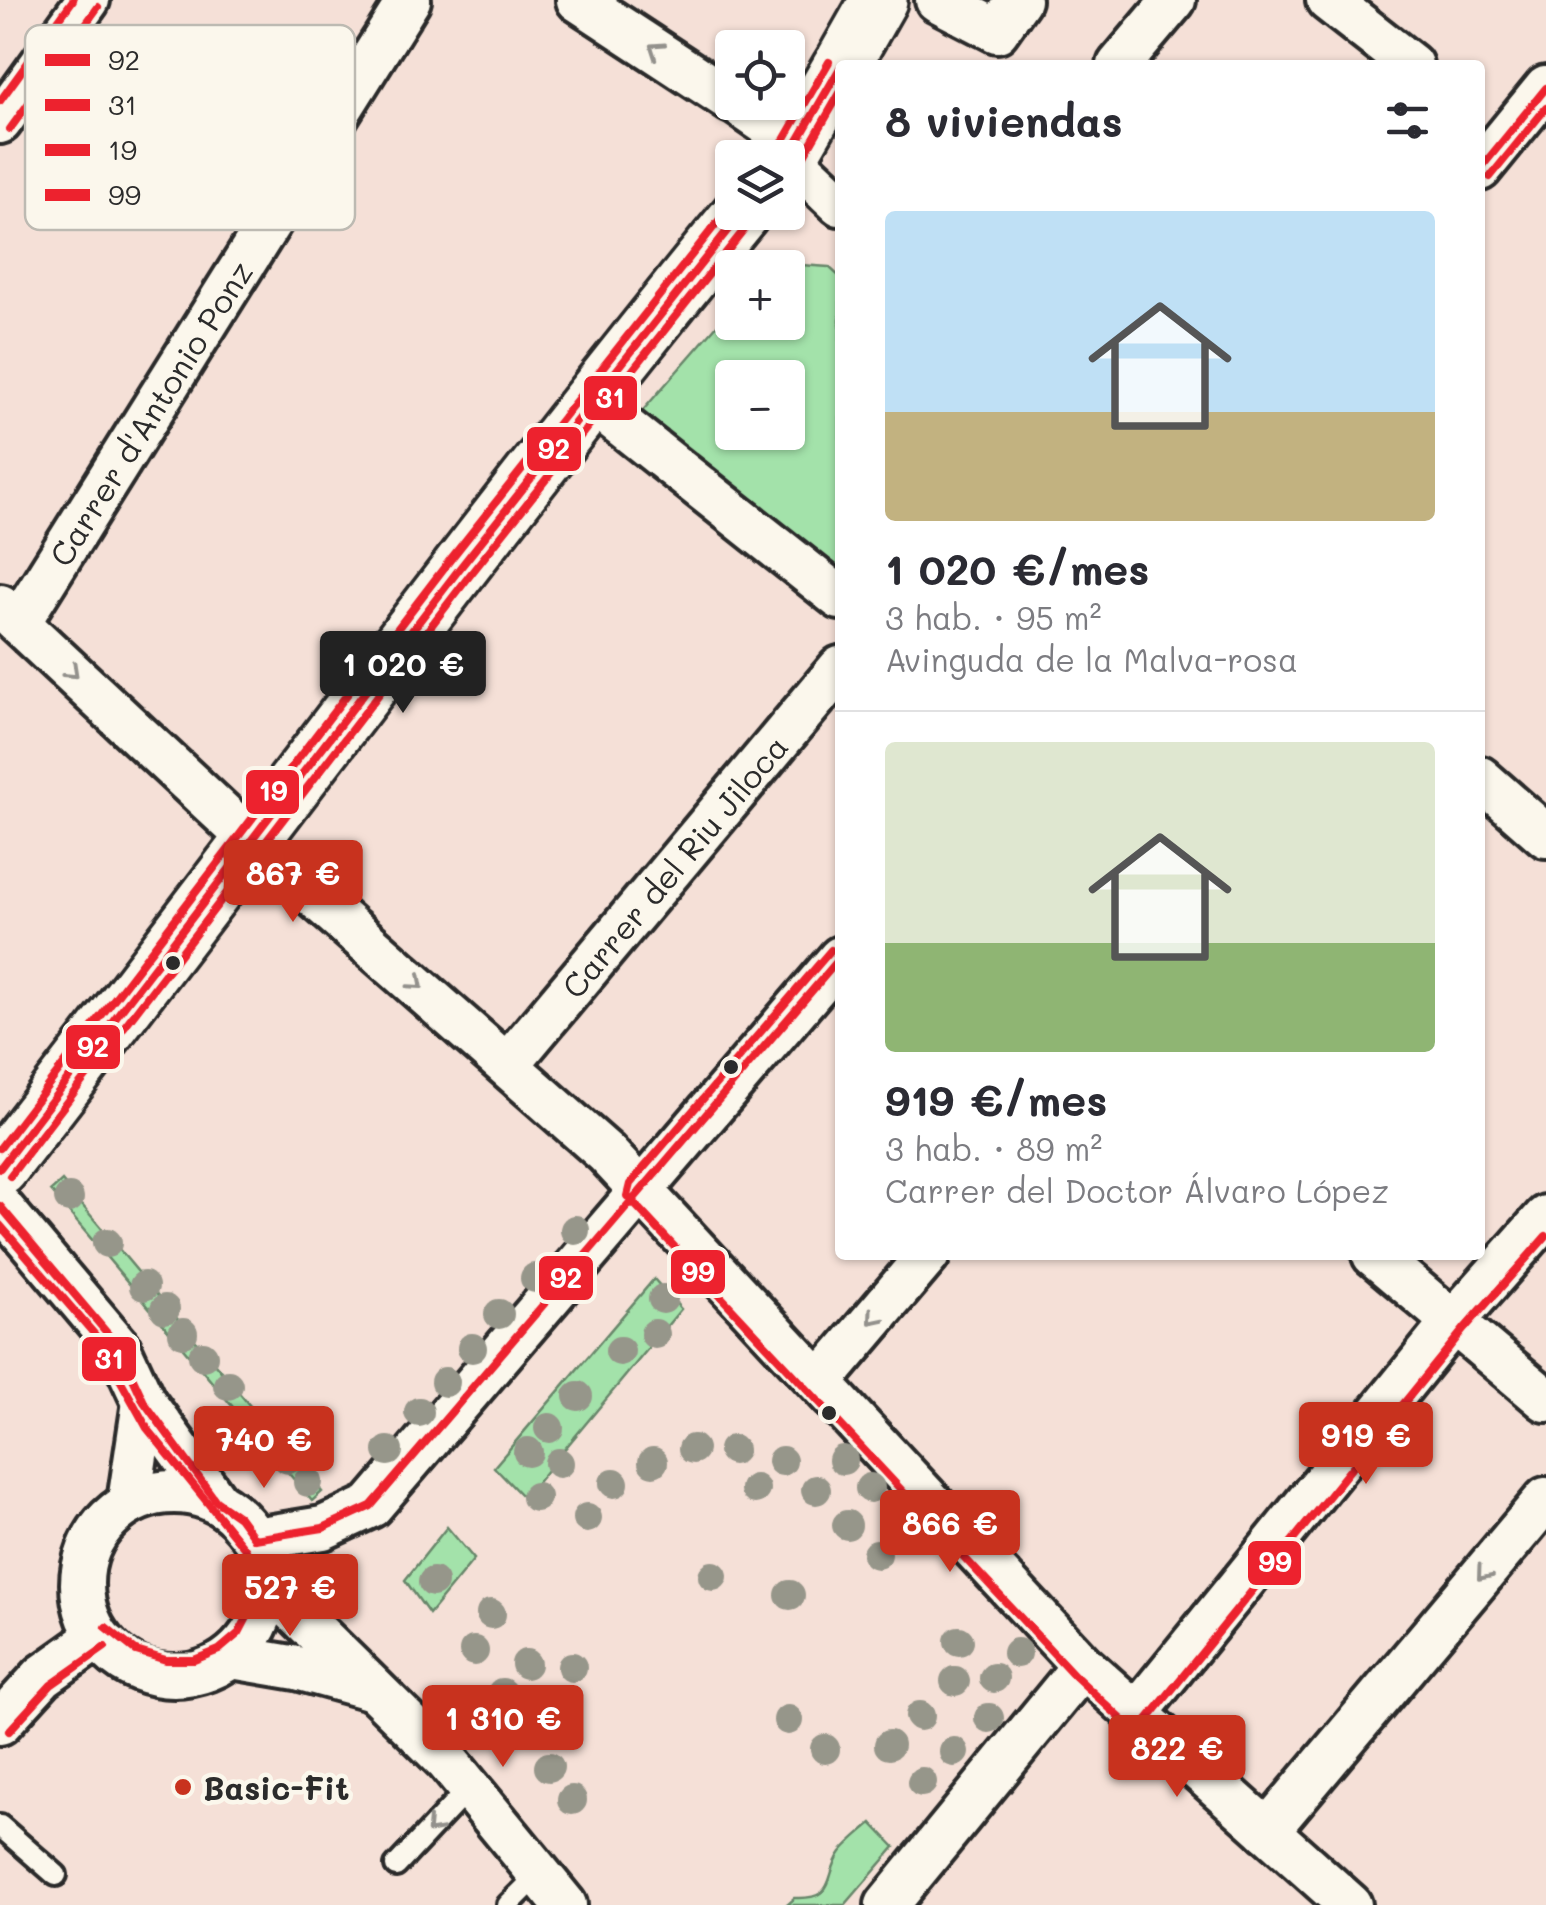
<!DOCTYPE html>
<html lang="es">
<meta charset="utf-8">
<style>
body{margin:0;font-family:Mali,sans-serif;background:#f7f7f7;color:#2b2b33;height:100vh;display:flex;flex-direction:column;font-size:38px;white-space:nowrap}
*{box-sizing:border-box;margin:0}
p{font-size:32px;color:#7c7c81}
.icon{flex:none;width:55px;height:55px;fill:none;stroke:currentColor;stroke-width:2;stroke-linecap:round;stroke-linejoin:round}
.map{position:relative;flex:1;overflow:hidden}
.side{position:absolute;left:835px;top:60px;width:650px;height:1200px;display:flex;flex-direction:column;background:#fff;border-radius:10px;box-shadow:0 2px 8px #0004}
.side>*{flex:none}
.controls{position:absolute;left:715px;top:30px;display:grid;gap:20px}
.controls a{display:grid;place-items:center;width:90px;height:90px;border-radius:10px;background:#fff;box-shadow:0 2px 8px #0004;font-size:50px}
.price{position:absolute;translate:-50% -85px;padding:0 22px;border-radius:10px;background:#c8321e;color:#fff;font-size:32px;line-height:65px;filter:drop-shadow(0 2px 5px #0008)}
.price::after{content:'';position:absolute;left:50%;top:60px;width:30px;height:22px;margin-left:-15px;background:inherit;clip-path:polygon(0 0,100% 0,50% 100%)}
.price.current{background:#222;color:#fff}
ul{padding:0;list-style:none}
li{display:grid;align-content:center;gap:20px;height:530px;padding:0 50px}
li+li{border-top:2px solid #e1e1e2}
li span{display:grid;place-items:center;height:310px;border-radius:10px;color:#555}
li>.icon{margin-inline-start:auto}
span .icon{width:180px;height:180px;fill:#fffc;stroke-width:1}
li b{font-size:42px}
h2{display:flex;justify-content:space-between;align-items:center;height:120px;padding:0 50px;font-size:42px}
.map>svg:first-child{display:block}
.green{fill:#a3e2aa;stroke:#67866a;stroke-width:2.5;fill-rule:evenodd}
.lines{fill:none;stroke-linecap:round;stroke-linejoin:round}
.lane-casing{stroke:#2b2b2b;stroke-width:28}
.street-casing{stroke:#2b2b2b;stroke-width:50}
.secondary-casing{stroke:#2b2b2b;stroke-width:62}
.lane{stroke:#fbf7ec;stroke-width:20}
.street{stroke:#fbf7ec;stroke-width:42}
.secondary{stroke:#fbf7ec;stroke-width:55}
.bus-1-casing{stroke:#fbf7ec;stroke-width:15}
.bus-2-casing{stroke:#fbf7ec;stroke-width:15}
.bus-3-casing{stroke:#fbf7ec;stroke-width:15}
.bus-4-casing{stroke:#fbf7ec;stroke-width:15}
.bus-1{stroke:#ed222e;stroke-width:8}
.bus-2{stroke:#ed222e;stroke-width:8}
.bus-3{stroke:#ed222e;stroke-width:8}
.bus-4{stroke:#ed222e;stroke-width:8}
.tree{fill:#96968a}
.oneway{stroke:#93918c}
.bus-dot{fill:#2b2b2b;stroke:#fbf7ec;stroke-width:4}
.poi-dot{fill:#c8321e;stroke:#fbf7ec;stroke-width:4}
.labels{text-anchor:middle;dominant-baseline:central;stroke-width:9;stroke-linejoin:round;paint-order:stroke}
.street-label{font-size:32px;fill:#2b2b2b;stroke:#fbf7ec}
.poi-label{font-size:32px;font-weight:bold;fill:#2b2b2b;stroke:#fbf7ec;text-anchor:start}
.key{fill:#fbf7ec;stroke:#bdbab2;stroke-width:2.5}
.key-label{font-size:28px;fill:#2b2b2b}
.line-badge{stroke:#fbf7ec;stroke-width:4}
.badge-label{font-size:28px;text-anchor:middle;font-weight:bold;fill:#fff}
</style>
<div class="map">
<svg width="1546" height="1905" viewBox="0 0 1546 1905">
<rect width="100%" height="100%" fill="#f5e0d7"/>
<filter id="ink" filterUnits="userSpaceOnUse"><feTurbulence type="fractalNoise" baseFrequency=".01" numOctaves="2"/><feDisplacementMap in="SourceGraphic" scale="20" xChannelSelector="R" yChannelSelector="G"/><feConvolveMatrix kernelMatrix="1 2 1 2 8 2 1 2 1" color-interpolation-filters="sRGB"/></filter>
<g filter="url(#ink)">
<g class="green">
<path d="M772 263 829 267 840 277V590L631 424 732 308V322H788V268L768 267ZM732 378H788V432H732Z"/>
<polygon points="62,1181 322,1492 312,1501 51,1191"/>
<polygon points="654,1279 681,1309 524,1498 494,1467"/>
<polygon points="447,1527 474,1559 429,1614 405,1580"/>
<path d="M872 1823 895 1847 845 1905H786L794 1898C838 1900 824 1875 841 1852 850 1841 862 1832 872 1823Z"/>
</g>
<g class="lines">
<defs>
<g id="lane">
<polyline points="0,1826 56,1875"/>
<polyline points="396,1866 470,1787"/>
<polyline points="508,1905 540,1873"/>
</g>
<g id="street">
<polyline points="578,0 732,101"/>
<polyline points="937,0 997,31 1019,0"/>
<polyline points="1328,0 1411,65"/>
<polyline points="1119,65 1174,0"/>
<polyline points="735,102 796,144"/>
<polyline points="0,122 88,0"/>
<polyline points="789,156 840,204"/>
<polyline points="1480,169 1546,88"/>
<polyline points="589,399 840,598"/>
<polyline points="0,606 254,843 606,1153 1083,1666 1350,1905"/>
<polyline points="19,622 409,0"/>
<polyline points="1480,778 1546,836"/>
<polyline points="509,1063 840,668"/>
<polyline points="0,1206 118,1346 144,1402 216,1501"/>
<polyline points="1374,1255 1546,1400"/>
<polyline points="821,1381 928,1255"/>
<circle cx="174" cy="1584" r="92"/>
<polyline points="129,1502 144,1402"/>
<polyline points="255,1539 323,1528 371,1506 840,958"/>
<polyline points="267,1584 447,1761 565,1905"/>
<polyline points="232,1657 297,1668 373,1689"/>
<polyline points="1135,1715 1454,1321 1546,1217"/>
<polyline points="0,1723 43,1676 98,1637"/>
<polyline points="1267,1831 1546,1499"/>
<polyline points="887,1905 1083,1666"/>
</g>
<g id="secondary">
<polyline points="842,65 879,0"/>
<polyline points="788,158 840,68"/>
<path d="M0 1168C248 850 486 524 742 212"/>
</g>
</defs>
<use href="#lane" class="lane-casing"/>
<use href="#street" class="street-casing"/>
<use href="#secondary" class="secondary-casing"/>
<use href="#lane" class="lane"/>
<use href="#street" class="street"/>
<use href="#secondary" class="secondary"/>
<defs>
<g id="bus-1">
<polyline points="788,158 840,68"/>
<polyline points="1480,169 1546,88"/>
<polyline points="0,1168 460,568 742,212"/>
<polyline points="0,1206 118,1346 144,1402 216,1501 239,1517 255,1539"/>
<polyline points="255,1539 323,1528 371,1506 840,958"/>
</g>
<g id="bus-2">
<polyline points="10,129 98,7"/>
<polyline points="799,164 840,93"/>
<polyline points="10,1176 470,575 752,220"/>
<polyline points="0,1225 96,1336 147,1428 246,1550 254,1582 251,1610 239,1633 219,1650 194,1660 166,1660 136,1651 106,1627"/>
<polyline points="9,1731 51,1685 105,1647"/>
</g>
<g id="bus-3">
<polyline points="0,101 73,0"/>
<polyline points="777,152 829,62"/>
<polyline points="0,1148 450,560 732,204"/>
</g>
<g id="bus-4">
<polyline points="1490,177 1546,108"/>
<polyline points="831,950 630,1184 627,1196 1074,1675 1130,1727 1145,1723 1464,1329 1546,1236"/>
</g>
</defs>
<use href="#bus-1" class="bus-1-casing"/>
<use href="#bus-2" class="bus-2-casing"/>
<use href="#bus-3" class="bus-3-casing"/>
<use href="#bus-4" class="bus-4-casing"/>
<use href="#bus-1" class="bus-1"/>
<use href="#bus-2" class="bus-2"/>
<use href="#bus-3" class="bus-3"/>
<use href="#bus-4" class="bus-4"/>
</g>
<g class="tree">
<circle cx="69" cy="1198" r="15"/>
<circle cx="575" cy="1230" r="15"/>
<circle cx="107" cy="1243" r="15"/>
<circle cx="535" cy="1278" r="15"/>
<circle cx="144" cy="1286" r="15"/>
<circle cx="663" cy="1299" r="15"/>
<circle cx="165" cy="1309" r="15"/>
<circle cx="499" cy="1314" r="15"/>
<circle cx="183" cy="1333" r="15"/>
<circle cx="655" cy="1334" r="15"/>
<circle cx="472" cy="1348" r="15"/>
<circle cx="620" cy="1351" r="15"/>
<circle cx="203" cy="1356" r="15"/>
<circle cx="445" cy="1382" r="15"/>
<circle cx="228" cy="1385" r="15"/>
<circle cx="578" cy="1396" r="15"/>
<circle cx="419" cy="1412" r="15"/>
<circle cx="549" cy="1428" r="15"/>
<circle cx="267" cy="1431" r="15"/>
<circle cx="693" cy="1449" r="15"/>
<circle cx="733" cy="1450" r="15"/>
<circle cx="388" cy="1451" r="15"/>
<circle cx="528" cy="1452" r="15"/>
<circle cx="288" cy="1459" r="15"/>
<circle cx="843" cy="1460" r="15"/>
<circle cx="782" cy="1461" r="15"/>
<circle cx="653" cy="1462" r="15"/>
<circle cx="559" cy="1463" r="15"/>
<circle cx="308" cy="1482" r="15"/>
<circle cx="614" cy="1483" r="15"/>
<circle cx="870" cy="1488" r="15"/>
<circle cx="755" cy="1489" r="15"/>
<circle cx="816" cy="1490" r="15"/>
<circle cx="536" cy="1497" r="15"/>
<circle cx="587" cy="1518" r="15"/>
<circle cx="847" cy="1525" r="15"/>
<circle cx="901" cy="1526" r="15"/>
<circle cx="877" cy="1554" r="15"/>
<circle cx="713" cy="1576" r="15"/>
<circle cx="433" cy="1582" r="15"/>
<circle cx="790" cy="1595" r="15"/>
<circle cx="491" cy="1614" r="15"/>
<circle cx="959" cy="1641" r="15"/>
<circle cx="474" cy="1651" r="15"/>
<circle cx="1017" cy="1653" r="15"/>
<circle cx="526" cy="1664" r="15"/>
<circle cx="572" cy="1667" r="15"/>
<circle cx="994" cy="1678" r="15"/>
<circle cx="955" cy="1681" r="15"/>
<circle cx="502" cy="1693" r="15"/>
<circle cx="920" cy="1716" r="15"/>
<circle cx="989" cy="1718" r="15"/>
<circle cx="788" cy="1720" r="15"/>
<circle cx="889" cy="1745" r="15"/>
<circle cx="825" cy="1749" r="15"/>
<circle cx="954" cy="1752" r="15"/>
<circle cx="549" cy="1767" r="15"/>
<circle cx="922" cy="1782" r="15"/>
<circle cx="572" cy="1800" r="15"/>
</g>
<defs><path id="oneway-chevron" d="M-2-3.5L2.5 0L-2 3.5" fill="none" stroke-width="1.6" stroke-linecap="round" stroke-linejoin="round" transform="scale(2.5)"/></defs>
<g class="oneway">
<use href="#oneway-chevron" transform="translate(656 49) rotate(-146)"/>
<use href="#oneway-chevron" transform="translate(72 672) rotate(43)"/>
<use href="#oneway-chevron" transform="translate(417 983) rotate(41)"/>
<use href="#oneway-chevron" transform="translate(874 1318) rotate(130)"/>
<use href="#oneway-chevron" transform="translate(1483 1574) rotate(130)"/>
<use href="#oneway-chevron" transform="translate(433 1827) rotate(133)"/>
</g>
</g>
<g class="bus-dot">
<circle cx="173" cy="963" r="9"/>
<circle cx="731" cy="1067" r="9"/>
<circle cx="829" cy="1413" r="9"/>
</g>
<circle class="poi-dot" cx="183" cy="1787" r="10"/>
<g class="labels">
<g class="street-label">
<text transform="translate(150 413) rotate(-58)">Carrer d'Antonio Ponz</text>
<text transform="translate(674 866) rotate(-50)">Carrer del Riu Jiloca</text>
</g>
<g class="poi-label">
<text x="203" y="1787">Basic-Fit</text>
</g>
</g>
<rect x="25" y="25" width="330" height="205" rx="15" class="key"/>
<rect x="45" y="54" width="45" height="12" fill="#ed222e"/>
<rect x="45" y="99" width="45" height="12" fill="#ed222e"/>
<rect x="45" y="144" width="45" height="12" fill="#ed222e"/>
<rect x="45" y="189" width="45" height="12" fill="#ed222e"/>
<g class="key-label">
<text x="108" y="70">92</text>
<text x="108" y="115">31</text>
<text x="108" y="160">19</text>
<text x="108" y="205">99</text>
</g>
<g class="line-badge">
<rect x="582" y="374" width="57" height="48" rx="10" fill="#ed222e"/>
<rect x="525" y="425" width="58" height="48" rx="10" fill="#ed222e"/>
<rect x="244" y="768" width="57" height="48" rx="10" fill="#ed222e"/>
<rect x="64" y="1023" width="58" height="48" rx="10" fill="#ed222e"/>
<rect x="669" y="1248" width="58" height="48" rx="10" fill="#ed222e"/>
<rect x="537" y="1254" width="58" height="48" rx="10" fill="#ed222e"/>
<rect x="80" y="1335" width="58" height="48" rx="10" fill="#ed222e"/>
<rect x="1246" y="1539" width="57" height="48" rx="10" fill="#ed222e"/>
</g>
<g class="badge-label">
<text x="610" y="408">31</text>
<text x="554" y="459">92</text>
<text x="273" y="801">19</text>
<text x="93" y="1057">92</text>
<text x="698" y="1282">99</text>
<text x="566" y="1288">92</text>
<text x="109" y="1369">31</text>
<text x="1275" y="1572">99</text>
</g>
</svg>
<div class="controls">
<a><svg class="icon" aria-label="locate" viewBox="0 0 24 24"><circle cx="12" cy="12" r="6"/><path d="M12 2v4M12 18v4M2 12h4M18 12h4"/></svg></a>
<a><svg class="icon" aria-label="layers" viewBox="0 0 24 24"><path d="M12 4l9 5-9 5-9-5zM3 14l9 5 9-5"/></svg></a>
<a>+</a>
<a>−</a>
</div>
<b class="price current" style="left:403px;top:716px">1 020 €</b>
<b class="price" style="left:293px;top:925px">867 €</b>
<b class="price" style="left:1366px;top:1487px">919 €</b>
<b class="price" style="left:264px;top:1491px">740 €</b>
<b class="price" style="left:950px;top:1575px">866 €</b>
<b class="price" style="left:290px;top:1639px">527 €</b>
<b class="price" style="left:503px;top:1770px">1 310 €</b>
<b class="price" style="left:1177px;top:1800px">822 €</b>
<section class="side">
<h2>8 viviendas<svg class="icon" aria-label="filters" viewBox="0 0 24 24"><path d="M4 7h16M4 17h16"/><circle cx="9" cy="7" r="2"/><circle cx="15" cy="17" r="2"/></svg></h2>
<ul>
<li><span style="background:linear-gradient(#bfe0f5 65%,#c2b280 0)"><svg class="icon" aria-label="home" viewBox="0 0 24 24"><path d="M3 11l9-7 9 7M6 9v11h12V9"/></svg></span><div><b>1 020 €/mes</b><p>3 hab. · 95 m²</p><p>Avinguda de la Malva-rosa</p></div></li>
<li><span style="background:linear-gradient(#dfe7d0 65%,#8fb573 0)"><svg class="icon" aria-label="home" viewBox="0 0 24 24"><path d="M3 11l9-7 9 7M6 9v11h12V9"/></svg></span><div><b>919 €/mes</b><p>3 hab. · 89 m²</p><p>Carrer del Doctor Álvaro López</p></div></li>
</ul>
</section>
</div>
